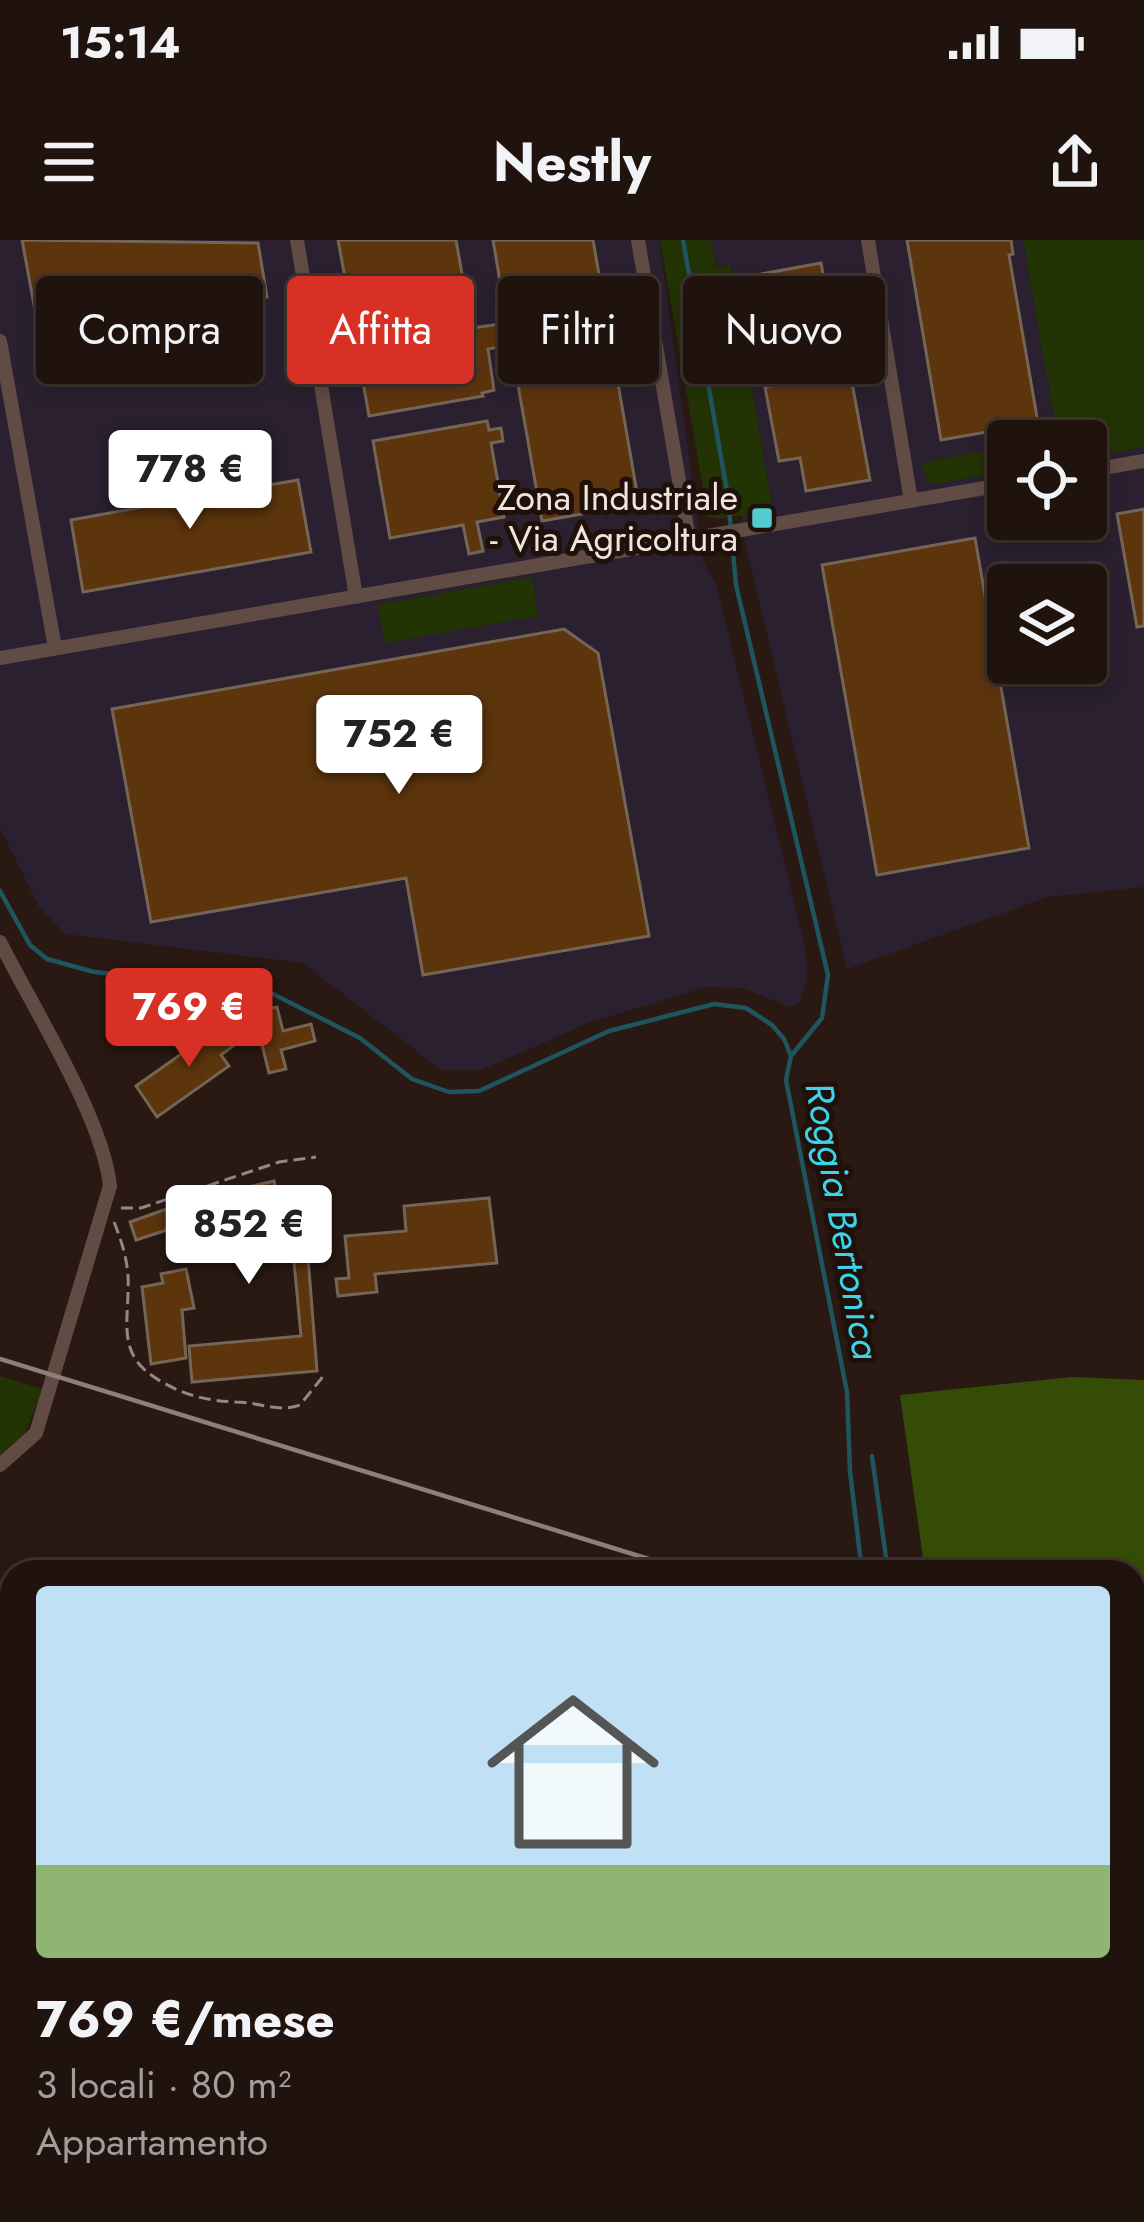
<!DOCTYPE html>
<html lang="it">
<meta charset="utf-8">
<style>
body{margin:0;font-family:Jost,sans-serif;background:#281c17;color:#f1f3f6;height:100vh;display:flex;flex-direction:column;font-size:45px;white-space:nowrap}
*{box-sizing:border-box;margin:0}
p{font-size:39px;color:#a29e9e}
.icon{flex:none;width:66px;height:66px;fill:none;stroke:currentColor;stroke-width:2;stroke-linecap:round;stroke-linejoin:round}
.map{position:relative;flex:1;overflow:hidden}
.panel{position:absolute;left:0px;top:1320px;width:1146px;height:663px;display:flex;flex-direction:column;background:#20130e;border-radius:36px 36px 0 0;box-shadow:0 6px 18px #0003,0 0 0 3px #3d322e}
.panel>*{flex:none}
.hud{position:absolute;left:36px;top:36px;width:1074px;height:108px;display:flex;gap:24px}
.buttons{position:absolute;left:987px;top:180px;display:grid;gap:24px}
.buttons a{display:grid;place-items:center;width:120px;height:120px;border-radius:12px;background:#20130e;box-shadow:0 6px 18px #0003,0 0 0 3px #3d322e;font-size:60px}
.price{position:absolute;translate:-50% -102px;padding:0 27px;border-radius:12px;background:#fff;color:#222;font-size:39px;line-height:78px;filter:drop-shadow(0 3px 6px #0008)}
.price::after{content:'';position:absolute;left:50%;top:72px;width:36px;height:27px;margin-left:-18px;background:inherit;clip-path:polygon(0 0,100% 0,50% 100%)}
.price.selected{background:#d93025;color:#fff}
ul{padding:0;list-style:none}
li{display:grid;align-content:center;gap:24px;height:636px;padding:0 36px}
li span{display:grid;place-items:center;height:372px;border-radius:12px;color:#555}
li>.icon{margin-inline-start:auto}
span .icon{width:216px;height:216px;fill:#fffc;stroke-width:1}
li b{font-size:51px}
.pill{padding:0 42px;border-radius:12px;background:#20130e;box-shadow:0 6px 18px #0003,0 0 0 3px #3d322e;font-size:42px;line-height:108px}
.pill.selected{background:#d93025;color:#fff}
.status{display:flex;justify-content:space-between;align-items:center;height:84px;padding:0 60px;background:#20130e;direction:ltr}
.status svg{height:33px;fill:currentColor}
header{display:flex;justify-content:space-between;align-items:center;height:156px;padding:0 36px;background:#20130e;font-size:54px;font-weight:700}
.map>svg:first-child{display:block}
.industrial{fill:#2a202f;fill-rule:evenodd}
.green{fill:#223304}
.forest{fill:#344c05}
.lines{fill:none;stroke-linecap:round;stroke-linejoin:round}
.stream{stroke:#1f555e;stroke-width:4.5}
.building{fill:#5d350d;stroke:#756557;stroke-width:3}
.path{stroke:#958781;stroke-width:3;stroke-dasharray:12 6;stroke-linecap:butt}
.minor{stroke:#604c45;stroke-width:14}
.rail{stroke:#8d7f79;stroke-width:4.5}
.poi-dot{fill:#52cdce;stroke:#20100a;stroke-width:4.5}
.labels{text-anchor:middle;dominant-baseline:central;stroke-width:10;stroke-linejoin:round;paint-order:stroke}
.poi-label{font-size:36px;fill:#f0e4df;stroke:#20100a;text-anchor:end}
.water-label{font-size:39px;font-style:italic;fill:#3ad4eb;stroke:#20100a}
</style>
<div class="status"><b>15:14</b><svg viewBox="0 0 49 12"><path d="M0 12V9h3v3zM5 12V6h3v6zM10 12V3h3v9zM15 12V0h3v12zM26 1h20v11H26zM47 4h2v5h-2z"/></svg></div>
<header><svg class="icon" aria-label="menu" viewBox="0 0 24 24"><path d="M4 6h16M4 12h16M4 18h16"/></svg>Nestly<svg class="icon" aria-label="share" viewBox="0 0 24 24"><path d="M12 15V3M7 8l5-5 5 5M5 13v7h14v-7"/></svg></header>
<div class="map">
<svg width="1144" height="1982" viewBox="0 0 1144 1982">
<rect width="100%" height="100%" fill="#2a1913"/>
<g class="industrial">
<polygon points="0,0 659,0 703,321 716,344 805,707 808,737 800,761 790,767 743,748 706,747 588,783 481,830 441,830 303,723 65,694 39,667 0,588"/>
<path d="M711 0H1144V647L1048 657 847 729 745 302 742 275 773 269 730 25 716 27ZM1008 201H1086V279H1008ZM1008 345H1086V423H1008Z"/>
</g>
<g class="green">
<polygon points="660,0 711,0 716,27 730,25 773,270 717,279 701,274 696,256 704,254"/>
<polygon points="1023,0 1144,0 1144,207 1086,218 1086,201 1044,201 1058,198"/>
<polygon points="1008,207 1008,231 935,244 929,242 921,223"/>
<polygon points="532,337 538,376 385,403 378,365"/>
<polygon points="0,1136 43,1149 25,1193 0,1216"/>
<polygon points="611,1971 957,1971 959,1982 613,1982"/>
</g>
<polygon class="forest" points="1071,1137 1144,1140 1144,1461 1134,1458 1134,1332 925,1332 900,1155"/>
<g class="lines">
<g class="stream">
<polyline points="683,0 728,257 736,345 828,735 822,778 791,816"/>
<polyline points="0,651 30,705 47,719 94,732 263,749 360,798 412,839 449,852 479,851 609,791 714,764 746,768 772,785 784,799 791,816 786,840 847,1152 850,1231 862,1332"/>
<polyline points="872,1216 888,1332"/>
<polyline points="1134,1882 1144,1879"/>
<polyline points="1134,1932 1144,1942"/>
<polyline points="971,1971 980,1982"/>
<polyline points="1033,1982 1047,1971"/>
</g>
</g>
<g class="building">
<polygon points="22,0 258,3 267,57 153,74 155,88 42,108"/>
<polygon points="338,0 456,0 470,79 372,97 361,40 346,43"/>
<polygon points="493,0 593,0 639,264 542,281 511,105 488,109 494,150 482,153 483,156 369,176 360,125 475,105 472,88 507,83"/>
<polygon points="907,0 1011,0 1013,14 1009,15 1038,183 941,200"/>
<polygon points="821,23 836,108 778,119 777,110 759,113 745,37"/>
<polygon points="850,132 870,240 806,251 800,218 779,221 765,147"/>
<polygon points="487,181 489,190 501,188 503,201 491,203 504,277 477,282 483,311 469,314 463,285 390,298 373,201"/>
<polygon points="200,226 205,256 298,240 311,312 83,352 71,280 165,263 160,234"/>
<polygon points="1144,269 1144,386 1137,387 1117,274"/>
<polygon points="975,298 1029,608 877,635 822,325"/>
<polygon points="564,389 598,413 649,696 423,735 406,638 151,682 112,469"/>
<polygon points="277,767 283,791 311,784 315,801 281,810 286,829 269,833 254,772"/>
<polygon points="228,781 241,800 221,815 229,826 157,877 136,846"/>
<polygon points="274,941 278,957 303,954 317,1131 192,1142 189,1106 301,1096 289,969 224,981 222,972 136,1000 130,982 192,960"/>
<polygon points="489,958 497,1023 375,1034 377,1052 338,1056 336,1039 349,1038 345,996 406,991 404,966"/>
<polygon points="186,1029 194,1068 182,1070 186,1118 151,1124 142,1047 163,1043 161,1034"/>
</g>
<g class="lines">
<g class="path">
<polyline points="121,968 141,968 279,922 316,917"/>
<path d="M114 982C121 999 127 1018 128 1036 130 1083 113 1116 164 1143 187 1156 209 1161 236 1162 259 1162 277 1173 300 1165L325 1134"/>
</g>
<g class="minor">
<polyline points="297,0 356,357"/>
<polyline points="638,0 689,299"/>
<polyline points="868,0 911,261"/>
<polyline points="0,101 55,408"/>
<polyline points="1086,231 1144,221"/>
<polyline points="0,418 1008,244"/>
<path d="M0 702C32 766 103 878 110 946L36 1193 0 1225"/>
</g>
<g class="rail">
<polyline points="0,1119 691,1332"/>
<polyline points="1134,1479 1144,1482"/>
</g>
</g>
<rect class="poi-dot" x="750" y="266" width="24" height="24" rx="6"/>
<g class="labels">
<g class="poi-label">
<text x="738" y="257">Zona Industriale<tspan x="738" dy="41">- Via Agricoltura</tspan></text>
</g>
<g class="water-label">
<text transform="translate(843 981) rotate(80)">Roggia Bertonica</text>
</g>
</g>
</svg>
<div class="buttons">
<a><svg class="icon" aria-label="locate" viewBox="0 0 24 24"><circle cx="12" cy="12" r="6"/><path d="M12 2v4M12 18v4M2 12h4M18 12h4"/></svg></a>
<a><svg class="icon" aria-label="layers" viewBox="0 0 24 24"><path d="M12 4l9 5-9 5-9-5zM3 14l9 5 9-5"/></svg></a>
</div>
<b class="price" style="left:190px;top:292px">778 €</b>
<b class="price" style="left:399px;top:557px">752 €</b>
<b class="price selected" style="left:189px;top:830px">769 €</b>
<b class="price" style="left:249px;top:1047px">852 €</b>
<div class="hud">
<a class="pill">Compra</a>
<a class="pill selected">Affitta</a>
<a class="pill">Filtri</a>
<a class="pill">Nuovo</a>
</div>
<section class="panel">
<ul>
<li><span style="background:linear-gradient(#bfe0f5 75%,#8fb573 0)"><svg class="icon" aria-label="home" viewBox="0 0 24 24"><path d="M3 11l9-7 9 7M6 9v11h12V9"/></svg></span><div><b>769 €/mese</b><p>3 locali · 80 m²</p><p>Appartamento</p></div></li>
</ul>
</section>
</div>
